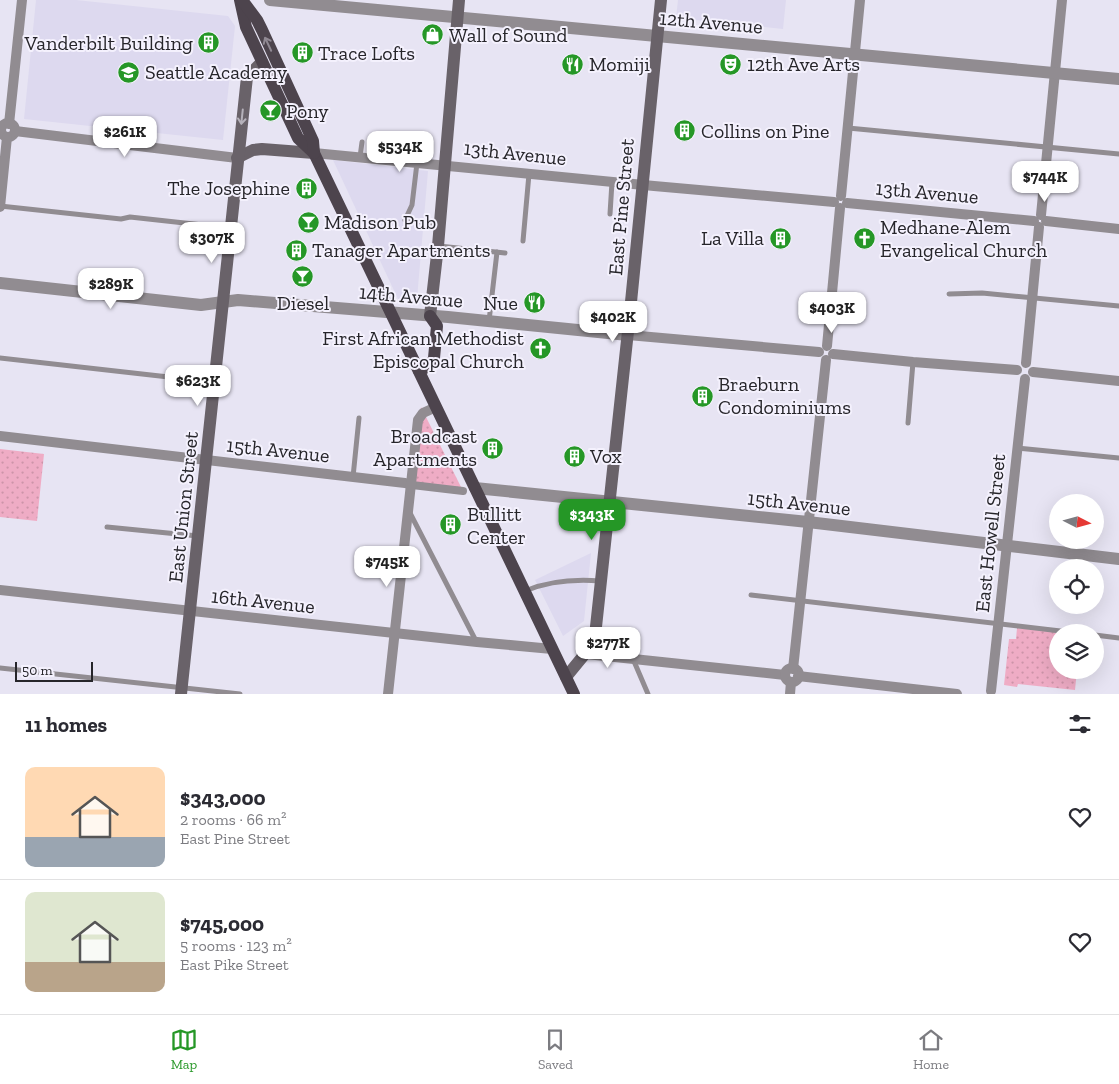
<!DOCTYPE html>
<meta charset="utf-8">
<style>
body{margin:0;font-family:"Zilla Slab",serif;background:#f7f7f7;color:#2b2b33;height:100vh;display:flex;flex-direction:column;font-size:19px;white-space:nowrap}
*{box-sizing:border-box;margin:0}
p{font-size:16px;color:#7c7c81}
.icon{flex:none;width:28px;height:28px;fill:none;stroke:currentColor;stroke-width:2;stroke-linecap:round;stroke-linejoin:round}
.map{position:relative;height:694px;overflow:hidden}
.side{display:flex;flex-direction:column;background:#fff;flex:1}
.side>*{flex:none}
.needle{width:32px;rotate:96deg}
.controls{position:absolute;left:1049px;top:494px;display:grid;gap:10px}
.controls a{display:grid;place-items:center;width:55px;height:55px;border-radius:50%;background:#fff;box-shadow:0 5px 20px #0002;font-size:25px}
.scale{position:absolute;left:15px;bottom:12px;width:78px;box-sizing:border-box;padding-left:5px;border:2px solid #26252a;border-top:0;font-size:14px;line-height:18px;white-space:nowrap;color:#26252a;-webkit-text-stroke:4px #f4f1fd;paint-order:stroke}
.price{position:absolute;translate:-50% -42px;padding:0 11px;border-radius:10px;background:#fff;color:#222;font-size:16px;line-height:32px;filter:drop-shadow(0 1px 2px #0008)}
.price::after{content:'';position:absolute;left:50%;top:30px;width:15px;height:11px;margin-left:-8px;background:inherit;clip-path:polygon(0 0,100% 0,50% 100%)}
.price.selected{background:#259726;color:#fff}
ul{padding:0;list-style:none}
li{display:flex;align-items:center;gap:15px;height:125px;padding:0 25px}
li+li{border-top:1px solid #e1e1e2}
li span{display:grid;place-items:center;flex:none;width:140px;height:100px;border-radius:10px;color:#555}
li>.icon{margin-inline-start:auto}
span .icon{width:60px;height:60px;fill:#fffc;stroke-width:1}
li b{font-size:21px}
h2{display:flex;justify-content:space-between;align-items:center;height:60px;padding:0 25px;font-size:21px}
.tab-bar{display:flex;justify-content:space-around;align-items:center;height:70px;border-top:1px solid #e1e1e2;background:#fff;font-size:14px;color:#7c7c81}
.tab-bar a{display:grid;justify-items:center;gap:2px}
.tab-bar .selected{color:#259726}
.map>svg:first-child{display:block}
.built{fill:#ddd9ef}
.park{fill:url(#park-dots)}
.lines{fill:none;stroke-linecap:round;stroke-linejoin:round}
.service{stroke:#918c91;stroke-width:5}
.pedestrian{stroke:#918c91;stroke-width:8}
.minor{stroke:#918c91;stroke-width:10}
.tertiary{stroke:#918c91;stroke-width:12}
.secondary{stroke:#696269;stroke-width:12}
.primary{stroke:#4d444d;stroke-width:12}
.oneway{stroke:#908993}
.oneway2{stroke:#b5b1ba}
.labels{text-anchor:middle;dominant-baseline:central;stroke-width:4;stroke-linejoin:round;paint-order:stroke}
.street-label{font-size:20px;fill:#26252a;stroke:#f4f1fd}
.poi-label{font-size:20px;fill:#26252a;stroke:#f4f1fd;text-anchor:start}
</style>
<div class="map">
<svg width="1119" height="694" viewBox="0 0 1119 694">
<defs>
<pattern id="park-dots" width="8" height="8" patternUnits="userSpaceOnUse" patternTransform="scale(1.25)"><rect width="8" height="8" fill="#efacc5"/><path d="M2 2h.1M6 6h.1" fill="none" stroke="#cd94a9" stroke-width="1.8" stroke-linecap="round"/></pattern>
</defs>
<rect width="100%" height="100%" fill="#e7e4f3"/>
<g class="built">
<polygon points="36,0 76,0 228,16 235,26 223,140 24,119"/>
<polygon points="678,0 786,0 783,29 676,18"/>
<polygon points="333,160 428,171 417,299 398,299"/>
<polygon points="591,553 584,621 563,636 535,580"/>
</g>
<g class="park">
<polygon points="421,407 463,491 412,485"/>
<polygon points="0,449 44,454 37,521 0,517"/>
<polygon points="1017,628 1058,632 1058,670 1077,670 1075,690 1018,684 1017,687 1004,685 1009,639 1016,639"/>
</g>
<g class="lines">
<g class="service">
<polyline points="848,128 1119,154"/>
<polyline points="360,157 362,142"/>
<polyline points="417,163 412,205 405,220 440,224"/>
<polyline points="0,206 121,219 130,217 230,228"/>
<polyline points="610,214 612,182"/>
<polyline points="523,241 529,174"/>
<polyline points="439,246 505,253"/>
<polyline points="949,294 982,293 1119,306"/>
<polyline points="489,321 497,252"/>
<polyline points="0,358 213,382"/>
<polyline points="908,423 913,362"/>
<polyline points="1017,448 1119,458"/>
<polyline points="353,477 359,418"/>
<polyline points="410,513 476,641"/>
<polyline points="107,527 198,536"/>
<path d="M525 591C549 581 574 579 600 581"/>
<polyline points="751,595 1069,632"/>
<polyline points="1095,635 1119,638"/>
<polyline points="633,659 648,694"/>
<polyline points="0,668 240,694"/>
</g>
<polyline class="pedestrian" points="412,485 463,491"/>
<g class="minor">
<circle cx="8" cy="130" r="7"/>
<polyline points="9,124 22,0"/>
<polyline points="15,131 237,158"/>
<polyline points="314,153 654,186 834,202"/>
<polyline points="841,196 860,0"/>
<polyline points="847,203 1034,221"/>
<polyline points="0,207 7,137"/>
<polyline points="1041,215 1062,0"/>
<polyline points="1046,221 1119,229"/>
<polyline points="628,335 819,352"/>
<polyline points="827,346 840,208"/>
<polyline points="833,354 913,362 1017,370"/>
<polyline points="1026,363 1039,227"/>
<polyline points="1033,372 1119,381"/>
<polyline points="0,436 405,483 412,485"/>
<polyline points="0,590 477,642 552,649"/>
<polyline points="586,654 785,675"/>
<circle cx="792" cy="675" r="7"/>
<polyline points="793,669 826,360"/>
<polyline points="798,676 957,694"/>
<polyline points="991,691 1025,379"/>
<polyline points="388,694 418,420 423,413 436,407"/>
<polyline points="790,694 791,682"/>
</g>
<g class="tertiary">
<polyline points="270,0 1119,79"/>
<polyline points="0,283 201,305 238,300 448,317 628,335"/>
<polyline points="475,488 808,522 1119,559"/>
</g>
<g class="secondary">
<polyline points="237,158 253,150 262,149 314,153"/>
<polyline points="430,316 438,246 459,0"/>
<polyline points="566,677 589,649 595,636 629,322 661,0"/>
<polyline points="181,694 247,77 262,62"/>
</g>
<g class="primary">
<polyline points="240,0 246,27 298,138 314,153 574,694"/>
<polyline points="242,0 257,20 262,30 313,141 314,153"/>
<polyline points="419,371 431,365 434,358 437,326 430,316"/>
</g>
</g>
<defs><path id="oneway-shaft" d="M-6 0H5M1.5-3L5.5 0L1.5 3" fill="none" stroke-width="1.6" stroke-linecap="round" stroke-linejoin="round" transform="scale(1.25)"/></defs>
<use class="oneway" href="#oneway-shaft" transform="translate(268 44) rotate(-115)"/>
<use class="oneway2" href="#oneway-shaft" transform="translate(242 117) rotate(96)"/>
<defs>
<symbol id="shop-disc" viewBox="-11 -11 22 22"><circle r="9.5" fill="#259726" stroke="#f4f1fd"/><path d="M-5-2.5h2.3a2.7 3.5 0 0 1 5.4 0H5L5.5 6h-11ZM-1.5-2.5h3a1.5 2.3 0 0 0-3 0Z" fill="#fff"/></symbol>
<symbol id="building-disc" viewBox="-11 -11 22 22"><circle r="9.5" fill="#259726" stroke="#f4f1fd"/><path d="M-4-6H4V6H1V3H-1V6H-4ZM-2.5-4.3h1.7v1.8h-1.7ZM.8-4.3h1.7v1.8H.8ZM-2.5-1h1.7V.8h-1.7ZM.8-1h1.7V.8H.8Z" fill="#fff"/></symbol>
<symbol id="restaurant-disc" viewBox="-11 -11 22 22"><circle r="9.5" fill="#259726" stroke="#f4f1fd"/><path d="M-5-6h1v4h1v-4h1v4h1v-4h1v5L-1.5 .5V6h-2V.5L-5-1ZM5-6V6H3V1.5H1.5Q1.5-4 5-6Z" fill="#fff"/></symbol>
<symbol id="theatre-disc" viewBox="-11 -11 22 22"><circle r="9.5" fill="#259726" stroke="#f4f1fd"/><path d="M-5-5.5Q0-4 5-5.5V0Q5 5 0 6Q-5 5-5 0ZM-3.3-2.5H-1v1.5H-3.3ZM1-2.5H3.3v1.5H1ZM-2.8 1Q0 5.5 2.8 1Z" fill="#fff"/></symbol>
<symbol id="school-disc" viewBox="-11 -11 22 22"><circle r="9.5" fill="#259726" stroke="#f4f1fd"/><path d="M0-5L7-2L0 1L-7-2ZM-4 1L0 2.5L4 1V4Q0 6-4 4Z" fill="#fff"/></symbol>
<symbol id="bar-disc" viewBox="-11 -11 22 22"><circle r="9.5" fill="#259726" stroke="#f4f1fd"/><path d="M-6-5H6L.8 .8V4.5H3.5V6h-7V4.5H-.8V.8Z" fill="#fff"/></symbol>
<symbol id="church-disc" viewBox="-11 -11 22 22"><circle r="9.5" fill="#259726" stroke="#f4f1fd"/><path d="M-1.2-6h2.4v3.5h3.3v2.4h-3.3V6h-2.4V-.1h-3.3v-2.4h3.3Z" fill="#fff"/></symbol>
</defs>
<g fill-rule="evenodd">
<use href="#shop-disc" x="420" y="22" width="25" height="25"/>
<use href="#building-disc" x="196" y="30" width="25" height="25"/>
<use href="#building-disc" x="290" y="40" width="25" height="25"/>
<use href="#restaurant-disc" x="560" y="52" width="25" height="25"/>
<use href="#theatre-disc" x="718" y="52" width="25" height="25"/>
<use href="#school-disc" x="116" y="60" width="25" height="25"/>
<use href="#bar-disc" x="258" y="98" width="25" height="25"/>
<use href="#building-disc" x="672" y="118" width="25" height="25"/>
<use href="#building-disc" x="294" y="176" width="25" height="25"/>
<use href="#bar-disc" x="296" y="210" width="25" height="25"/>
<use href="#building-disc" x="768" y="226" width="25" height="25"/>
<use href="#church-disc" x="852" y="226" width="25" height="25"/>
<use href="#building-disc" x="284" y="238" width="25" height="25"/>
<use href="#bar-disc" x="290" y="264" width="25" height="25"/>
<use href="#restaurant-disc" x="522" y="290" width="25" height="25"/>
<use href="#church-disc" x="528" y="336" width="25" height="25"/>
<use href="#building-disc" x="690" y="384" width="25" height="25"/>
<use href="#building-disc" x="480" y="436" width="25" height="25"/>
<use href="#building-disc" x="562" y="444" width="25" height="25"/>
<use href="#building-disc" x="438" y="512" width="25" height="25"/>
</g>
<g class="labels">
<g class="street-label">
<text transform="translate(711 22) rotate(5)">12th Avenue</text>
<text transform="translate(515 153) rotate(6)">13th Avenue</text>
<text transform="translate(927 192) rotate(5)">13th Avenue</text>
<text transform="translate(621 207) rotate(-85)">East Pine Street</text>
<text transform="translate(411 296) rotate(5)">14th Avenue</text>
<text transform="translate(278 450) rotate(6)">15th Avenue</text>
<text transform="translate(799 503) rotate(6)">15th Avenue</text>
<text transform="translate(183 507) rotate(-84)">East Union Street</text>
<text transform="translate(990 533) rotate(-84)">East Howell Street</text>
<text transform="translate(263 601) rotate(6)">16th Avenue</text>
</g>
<g class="poi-label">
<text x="449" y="35">Wall of Sound</text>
<text x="193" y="43" text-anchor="end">Vanderbilt Building</text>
<text x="318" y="53">Trace Lofts</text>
<text x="589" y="64">Momiji</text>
<text x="747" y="64">12th Ave Arts</text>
<text x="145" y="72">Seattle Academy</text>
<text x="286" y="111">Pony</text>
<text x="701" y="131">Collins on Pine</text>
<text x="290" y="188" text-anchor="end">The Josephine</text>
<text x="324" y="222">Madison Pub</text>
<text x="880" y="227">Medhane-Alem<tspan x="880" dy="23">Evangelical Church</tspan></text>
<text x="764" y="238" text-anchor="end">La Villa</text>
<text x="312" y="250">Tanager Apartments</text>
<text x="303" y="303" text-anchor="middle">Diesel</text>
<text x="518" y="303" text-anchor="end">Nue</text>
<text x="524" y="338" text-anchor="end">First African Methodist<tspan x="524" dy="23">Episcopal Church</tspan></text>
<text x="718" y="384">Braeburn<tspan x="718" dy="23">Condominiums</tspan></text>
<text x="477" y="436" text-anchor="end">Broadcast<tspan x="477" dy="23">Apartments</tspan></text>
<text x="590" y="456">Vox</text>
<text x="467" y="514">Bullitt<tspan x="467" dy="23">Center</tspan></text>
</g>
</g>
</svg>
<div class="controls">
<a><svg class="needle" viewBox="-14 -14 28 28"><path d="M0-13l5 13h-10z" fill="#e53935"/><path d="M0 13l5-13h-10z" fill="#7c7c81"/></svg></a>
<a><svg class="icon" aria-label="locate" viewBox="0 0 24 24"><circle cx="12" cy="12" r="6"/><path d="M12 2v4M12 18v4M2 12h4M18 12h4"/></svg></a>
<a><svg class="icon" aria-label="layers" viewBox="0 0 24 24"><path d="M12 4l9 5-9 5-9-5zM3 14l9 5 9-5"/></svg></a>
</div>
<div class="scale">50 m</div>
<b class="price" style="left:125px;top:158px">$261K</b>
<b class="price" style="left:400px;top:173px">$534K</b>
<b class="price" style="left:1045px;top:203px">$744K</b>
<b class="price" style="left:212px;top:264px">$307K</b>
<b class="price" style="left:111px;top:310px">$289K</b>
<b class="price" style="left:832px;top:334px">$403K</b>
<b class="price" style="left:613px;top:343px">$402K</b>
<b class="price" style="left:198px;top:407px">$623K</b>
<b class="price selected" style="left:592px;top:541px">$343K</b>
<b class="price" style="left:387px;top:588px">$745K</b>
<b class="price" style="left:608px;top:669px">$277K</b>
</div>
<section class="side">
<h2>11 homes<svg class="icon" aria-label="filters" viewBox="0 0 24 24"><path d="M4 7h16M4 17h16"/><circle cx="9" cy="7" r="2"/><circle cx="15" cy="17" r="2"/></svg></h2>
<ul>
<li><span style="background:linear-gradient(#ffd9b3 70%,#9aa5b1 0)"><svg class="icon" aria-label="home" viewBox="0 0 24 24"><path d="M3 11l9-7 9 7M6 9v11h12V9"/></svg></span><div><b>$343,000</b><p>2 rooms · 66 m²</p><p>East Pine Street</p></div><svg class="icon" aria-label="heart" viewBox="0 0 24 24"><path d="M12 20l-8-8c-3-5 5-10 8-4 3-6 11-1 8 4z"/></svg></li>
<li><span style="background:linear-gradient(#dfe7d0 70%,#b9a48a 0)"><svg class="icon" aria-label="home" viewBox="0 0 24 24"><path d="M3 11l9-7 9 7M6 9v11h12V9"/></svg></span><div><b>$745,000</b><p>5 rooms · 123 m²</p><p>East Pike Street</p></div><svg class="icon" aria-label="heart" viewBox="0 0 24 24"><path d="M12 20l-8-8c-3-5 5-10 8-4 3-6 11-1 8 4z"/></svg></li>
</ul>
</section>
<nav class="tab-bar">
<a class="selected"><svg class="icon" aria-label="map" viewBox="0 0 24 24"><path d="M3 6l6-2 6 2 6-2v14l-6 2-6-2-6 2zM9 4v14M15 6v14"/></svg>Map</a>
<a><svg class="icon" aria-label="saved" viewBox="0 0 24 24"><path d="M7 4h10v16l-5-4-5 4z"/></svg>Saved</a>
<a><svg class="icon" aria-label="home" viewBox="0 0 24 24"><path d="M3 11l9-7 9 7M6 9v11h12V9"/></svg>Home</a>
</nav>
